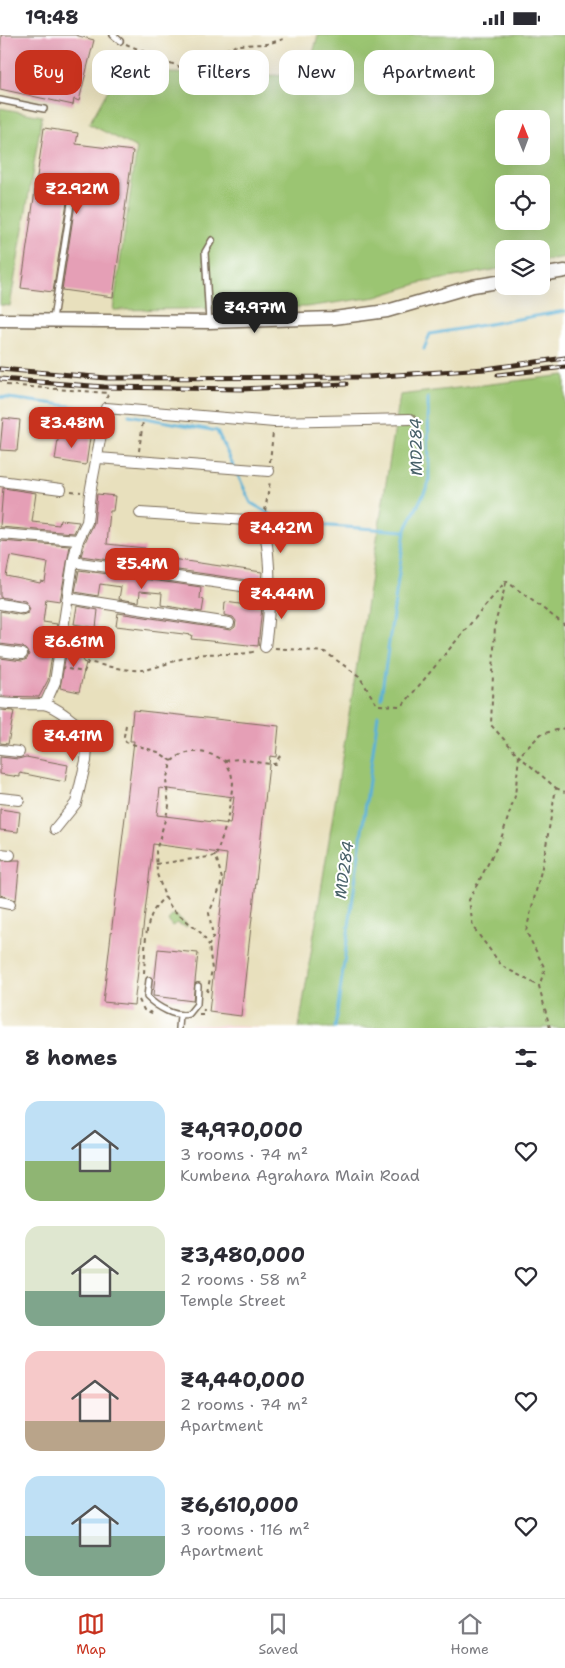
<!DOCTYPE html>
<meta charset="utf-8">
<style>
body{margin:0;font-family:"Shantell Sans",sans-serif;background:#f2f2f3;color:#2b2b33;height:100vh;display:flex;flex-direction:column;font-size:19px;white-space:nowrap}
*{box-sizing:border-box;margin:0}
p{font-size:16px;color:#7c7c81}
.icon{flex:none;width:28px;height:28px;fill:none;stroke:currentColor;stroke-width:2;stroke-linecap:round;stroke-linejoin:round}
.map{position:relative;height:993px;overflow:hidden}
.side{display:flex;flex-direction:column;background:#fff;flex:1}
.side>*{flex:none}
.hud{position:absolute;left:15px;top:15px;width:535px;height:45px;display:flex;gap:10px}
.needle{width:32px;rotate:359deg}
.tools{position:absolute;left:495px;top:75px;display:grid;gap:10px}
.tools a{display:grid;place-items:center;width:55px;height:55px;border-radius:10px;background:#fff;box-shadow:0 5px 20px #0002;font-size:25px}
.price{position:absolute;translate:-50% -42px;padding:0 11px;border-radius:10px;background:#c8321e;color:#fff;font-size:16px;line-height:32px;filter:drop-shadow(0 1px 2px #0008)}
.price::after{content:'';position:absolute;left:50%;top:30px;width:15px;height:11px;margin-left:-8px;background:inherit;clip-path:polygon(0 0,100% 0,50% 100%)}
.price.on{background:#222;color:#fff}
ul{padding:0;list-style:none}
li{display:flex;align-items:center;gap:15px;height:125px;padding:0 25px}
li span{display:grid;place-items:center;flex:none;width:140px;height:100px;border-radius:15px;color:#555}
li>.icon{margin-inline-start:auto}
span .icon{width:60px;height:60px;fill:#fffc;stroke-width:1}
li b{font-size:21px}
h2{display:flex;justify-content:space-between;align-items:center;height:60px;padding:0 25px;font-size:21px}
.pill{padding:0 18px;border-radius:15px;background:#fff;box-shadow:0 5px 20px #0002;font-size:18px;line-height:45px}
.pill.on{background:#c8321e;color:#fff}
.status{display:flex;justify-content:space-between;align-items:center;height:35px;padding:0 25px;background:#fff;direction:ltr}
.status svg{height:14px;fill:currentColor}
.tabs{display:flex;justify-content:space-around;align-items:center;height:70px;border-top:1px solid #e1e1e2;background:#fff;font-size:14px;color:#7c7c81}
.tabs a{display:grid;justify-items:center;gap:2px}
.tabs .on{color:#c8321e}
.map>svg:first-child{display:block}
.built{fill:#f7cfd5}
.green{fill:#9bc572;stroke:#6b7848;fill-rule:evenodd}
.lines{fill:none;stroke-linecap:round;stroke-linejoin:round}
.stream{stroke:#5ab1d6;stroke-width:3}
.building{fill:#e59fb6;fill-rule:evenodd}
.service-casing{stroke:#786a56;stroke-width:8}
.minor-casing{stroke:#786a56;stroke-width:12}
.tertiary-casing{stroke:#786a56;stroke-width:15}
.path{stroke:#786a56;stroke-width:2;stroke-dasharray:4 4;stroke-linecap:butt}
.service{stroke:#fff;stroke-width:5}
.minor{stroke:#fff;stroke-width:10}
.tertiary{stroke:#fff;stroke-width:12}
.rail-casing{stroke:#3b2a1e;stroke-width:5}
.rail{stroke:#fff;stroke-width:3;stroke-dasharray:9;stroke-linecap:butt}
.labels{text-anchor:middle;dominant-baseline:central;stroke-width:4;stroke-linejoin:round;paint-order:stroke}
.water-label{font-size:16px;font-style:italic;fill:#476068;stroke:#fff}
</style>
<div class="status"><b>19:48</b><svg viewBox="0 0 49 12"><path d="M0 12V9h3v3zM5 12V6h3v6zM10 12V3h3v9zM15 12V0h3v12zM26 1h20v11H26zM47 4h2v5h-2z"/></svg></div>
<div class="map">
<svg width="565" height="993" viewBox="0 0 565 993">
<rect width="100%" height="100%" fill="#fff"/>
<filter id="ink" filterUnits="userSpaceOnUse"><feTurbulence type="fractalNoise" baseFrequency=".02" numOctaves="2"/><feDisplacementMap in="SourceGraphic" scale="10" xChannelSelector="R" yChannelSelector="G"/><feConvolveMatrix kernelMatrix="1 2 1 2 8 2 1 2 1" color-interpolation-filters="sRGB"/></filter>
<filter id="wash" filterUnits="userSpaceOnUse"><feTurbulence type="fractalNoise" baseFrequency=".0096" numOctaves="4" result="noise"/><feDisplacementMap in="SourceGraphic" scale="20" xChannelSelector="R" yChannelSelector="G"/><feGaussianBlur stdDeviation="1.12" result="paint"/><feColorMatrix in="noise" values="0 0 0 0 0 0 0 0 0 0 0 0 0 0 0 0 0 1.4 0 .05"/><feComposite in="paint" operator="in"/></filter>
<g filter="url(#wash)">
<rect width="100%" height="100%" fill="#e8e0bd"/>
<polygon class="built" points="191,989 251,992 263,993 190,993"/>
<g class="green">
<path d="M318 0H565V222L541 226V214H504V233L420 248 376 262 306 272 113 275 137 113 89 89 118 37 307 41ZM504 84H541V121H504ZM504 149H541V186H504Z"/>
<polygon points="0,73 42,81 10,271 0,270"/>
<polygon points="565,340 565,993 299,993 400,360"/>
<polygon points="174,879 188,890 186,892 177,888 172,891 168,885"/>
</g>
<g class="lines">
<g class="stream">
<polyline points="424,314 430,299 565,276"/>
<polyline points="0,362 103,375"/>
<polyline points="129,380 217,396 251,468 285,488 405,496"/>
<polyline points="381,663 405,496 429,448 428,363"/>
<polyline points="335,993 378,680"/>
</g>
</g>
<g id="blocks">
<g class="building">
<polygon points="1,0 75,0 94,5 79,66 74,64 73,70 0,54"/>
<polygon points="44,93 78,98 76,109 133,116 113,262 62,255 75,169 71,164 67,167 53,257 21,253"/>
<polygon points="3,383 20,385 17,416 0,415"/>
<polygon points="59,398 90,403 86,430 55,425"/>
<polygon points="3,453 36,458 32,487 59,490 60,485 79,487 74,498 0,492"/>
<polygon points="97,459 115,461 113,476 110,476 107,509 145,513 144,520 262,537 261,547 81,521 85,507 94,488"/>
<path d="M0 506 70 511 60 566 46 564 43 587 57 589 48 645 39 662 0 661V623L22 626 27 624 29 619 23 612 0 609V576L22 580 28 578 30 574 25 566 0 562ZM10 521 48 528 45 547 41 546 40 548 6 541Z"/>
<polygon points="79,535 201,552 200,564 204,565 202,577 161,570 162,558 140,556 139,567 119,564 121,552 100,549 98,561 75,557"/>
<polygon points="225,567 262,572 258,611 191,604 192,600 116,591 118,578 231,595 235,592 236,586 233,582 224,580"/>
<polygon points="77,571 98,575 96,593 74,589"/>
<polygon points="68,608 86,612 83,627 86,628 79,657 60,653"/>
<polygon points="0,675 14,676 8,709 0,708"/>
<path d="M133 675 279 691 276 722 270 721 241 981 209 977 227 819 153 809 134 970 103 967 134 706H130ZM160 753 234 762 230 789 157 780Z"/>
<polygon points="0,722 18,724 26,722 68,730 65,747 20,738 20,742 0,739"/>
<polygon points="0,774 20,777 18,797 0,795"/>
<polygon points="15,825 20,825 16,865 0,860 0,826"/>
<polygon points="158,914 198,918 193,966 153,961"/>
</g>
</g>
</g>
<g filter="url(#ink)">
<use href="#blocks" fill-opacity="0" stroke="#786a56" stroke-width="1"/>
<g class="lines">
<defs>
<g id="service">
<polyline points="113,0 120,6"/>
<polyline points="0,65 44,74"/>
<polyline points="53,284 71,168"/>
<polyline points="209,287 205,217 212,205"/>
<path d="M149 945 147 962C157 972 176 983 189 979L197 969 198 951"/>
<polyline points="179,993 180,981"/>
</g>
<g id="minor">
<polyline points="98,423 269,436"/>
<polyline points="0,446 61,454"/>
<path d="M140 478 263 486C272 528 271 570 265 612"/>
<polyline points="0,499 78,505"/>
<polyline points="73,527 269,555"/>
<polyline points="68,563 229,588"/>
<polyline points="0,569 23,573"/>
<polyline points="0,616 22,619"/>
<path d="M0 668C15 670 28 669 43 669 55 670 80 691 88 700L86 726 76 768 55 794"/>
<polyline points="45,669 55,647 73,527 78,505 87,487 90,458 106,373 274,387 410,384"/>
<polyline points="0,715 19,717"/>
<polyline points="0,763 19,765"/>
<polyline points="0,819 10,820"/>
<polyline points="0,867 10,869"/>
</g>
<g id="tertiary">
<polyline points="541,240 565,236"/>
<polyline points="0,285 209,287 334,283 387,276 473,251 504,246"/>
</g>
</defs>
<use href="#service" class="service-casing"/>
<use href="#minor" class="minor-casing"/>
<use href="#tertiary" class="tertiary-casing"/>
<g class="path">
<polyline points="126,9 187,35 200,35 221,16 238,10 267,9 287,3"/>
<polyline points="6,350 108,358 107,363"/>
<polyline points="139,416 143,386"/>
<polyline points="270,427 273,397"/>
<polyline points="71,456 81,457"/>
<polyline points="265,476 270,446"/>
<polyline points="506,548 495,589 491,690 519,721 556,753 543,828 526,896 545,934 539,951"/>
<polyline points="275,613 325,617 359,641 377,670 402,671 506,546 565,590"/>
<path d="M68 634 84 637 88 627C107 631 134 639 153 633 171 628 187 620 206 619 222 618 240 621 256 616"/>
<path d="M126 690 124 701 126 707 158 717 172 726 166 745 169 771 156 816 157 839 165 862 172 874 201 898 209 910 213 902 209 878 220 853 222 844 216 821 227 787 233 748 231 737 225 726C208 716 188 712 172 726"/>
<path d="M225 726C246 721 254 729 275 729L281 719"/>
<polyline points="556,753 565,757"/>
<polyline points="156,829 216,821"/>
<path d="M144 938C146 912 142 881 165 862"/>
<polyline points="207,957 212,935 209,910"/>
<polyline points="139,965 144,975 155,979"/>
<polyline points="199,980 203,980 204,974"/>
<polyline points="550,993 539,951 502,931 473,892 469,865 501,804 515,761 519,721 541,699 565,693"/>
</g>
<use href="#service" class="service"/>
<use href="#minor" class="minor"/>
<use href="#tertiary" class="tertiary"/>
<defs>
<g id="rail">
<polyline points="0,334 107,343 367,342 485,334 565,323"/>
<polyline points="498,340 565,332"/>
<polyline points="0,344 104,352 242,354 346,349"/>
</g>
</defs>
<use href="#rail" class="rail-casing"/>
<use href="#rail" class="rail"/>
</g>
</g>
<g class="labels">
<g class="water-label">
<text transform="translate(416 412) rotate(-91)">MD284</text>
<text transform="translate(344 835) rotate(-82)">MD284</text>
</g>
</g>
</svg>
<div class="tools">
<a><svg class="needle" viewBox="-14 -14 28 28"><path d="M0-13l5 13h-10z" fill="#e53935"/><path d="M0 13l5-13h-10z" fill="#7c7c81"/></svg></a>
<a><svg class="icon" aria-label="locate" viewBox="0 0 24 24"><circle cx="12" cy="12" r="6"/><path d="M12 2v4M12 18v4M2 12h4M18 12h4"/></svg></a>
<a><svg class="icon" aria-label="layers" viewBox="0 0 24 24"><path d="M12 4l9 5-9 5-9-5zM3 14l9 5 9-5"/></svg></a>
</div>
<b class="price" style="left:77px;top:180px">₹2.92M</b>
<b class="price on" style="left:255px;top:299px">₹4.97M</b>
<b class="price" style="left:72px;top:414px">₹3.48M</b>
<b class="price" style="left:281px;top:519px">₹4.42M</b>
<b class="price" style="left:142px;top:555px">₹5.4M</b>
<b class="price" style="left:282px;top:585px">₹4.44M</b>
<b class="price" style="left:74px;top:633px">₹6.61M</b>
<b class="price" style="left:73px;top:727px">₹4.41M</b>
<div class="hud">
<a class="pill on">Buy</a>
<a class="pill">Rent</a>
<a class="pill">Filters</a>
<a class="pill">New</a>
<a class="pill">Apartment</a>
</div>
</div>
<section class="side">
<h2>8 homes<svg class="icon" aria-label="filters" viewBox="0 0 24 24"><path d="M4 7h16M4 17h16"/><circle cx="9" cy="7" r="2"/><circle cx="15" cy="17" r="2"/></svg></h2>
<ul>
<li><span style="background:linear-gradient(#bfe0f5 60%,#8fb573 0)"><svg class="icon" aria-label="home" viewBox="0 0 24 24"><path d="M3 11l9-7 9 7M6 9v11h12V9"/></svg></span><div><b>₹4,970,000</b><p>3 rooms · 74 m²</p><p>Kumbena Agrahara Main Road</p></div><svg class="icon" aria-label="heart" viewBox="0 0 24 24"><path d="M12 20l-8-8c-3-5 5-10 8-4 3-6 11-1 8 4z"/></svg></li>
<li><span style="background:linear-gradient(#dfe7d0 65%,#7fa58c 0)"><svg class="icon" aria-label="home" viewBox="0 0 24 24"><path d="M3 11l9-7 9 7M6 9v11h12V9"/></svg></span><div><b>₹3,480,000</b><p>2 rooms · 58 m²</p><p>Temple Street</p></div><svg class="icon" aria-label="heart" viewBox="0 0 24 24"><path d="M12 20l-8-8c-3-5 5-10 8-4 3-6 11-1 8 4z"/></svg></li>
<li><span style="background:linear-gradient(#f6c9c9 70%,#b9a48a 0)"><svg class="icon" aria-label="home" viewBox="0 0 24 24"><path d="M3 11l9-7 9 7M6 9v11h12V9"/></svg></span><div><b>₹4,440,000</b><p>2 rooms · 74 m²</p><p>Apartment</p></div><svg class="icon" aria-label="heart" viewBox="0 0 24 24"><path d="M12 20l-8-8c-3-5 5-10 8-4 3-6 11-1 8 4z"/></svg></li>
<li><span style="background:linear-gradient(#bfe0f5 60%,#7fa58c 0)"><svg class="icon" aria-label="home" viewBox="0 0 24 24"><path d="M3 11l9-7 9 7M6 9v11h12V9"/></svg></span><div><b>₹6,610,000</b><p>3 rooms · 116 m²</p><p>Apartment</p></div><svg class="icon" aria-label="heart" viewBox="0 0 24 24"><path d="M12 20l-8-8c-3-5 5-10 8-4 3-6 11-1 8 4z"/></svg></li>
</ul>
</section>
<nav class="tabs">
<a class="on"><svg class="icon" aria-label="map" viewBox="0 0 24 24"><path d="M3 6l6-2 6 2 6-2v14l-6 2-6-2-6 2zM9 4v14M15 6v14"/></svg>Map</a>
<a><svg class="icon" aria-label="saved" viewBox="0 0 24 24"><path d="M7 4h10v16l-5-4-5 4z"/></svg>Saved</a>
<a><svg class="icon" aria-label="home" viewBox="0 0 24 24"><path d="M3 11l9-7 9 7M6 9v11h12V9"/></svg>Home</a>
</nav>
